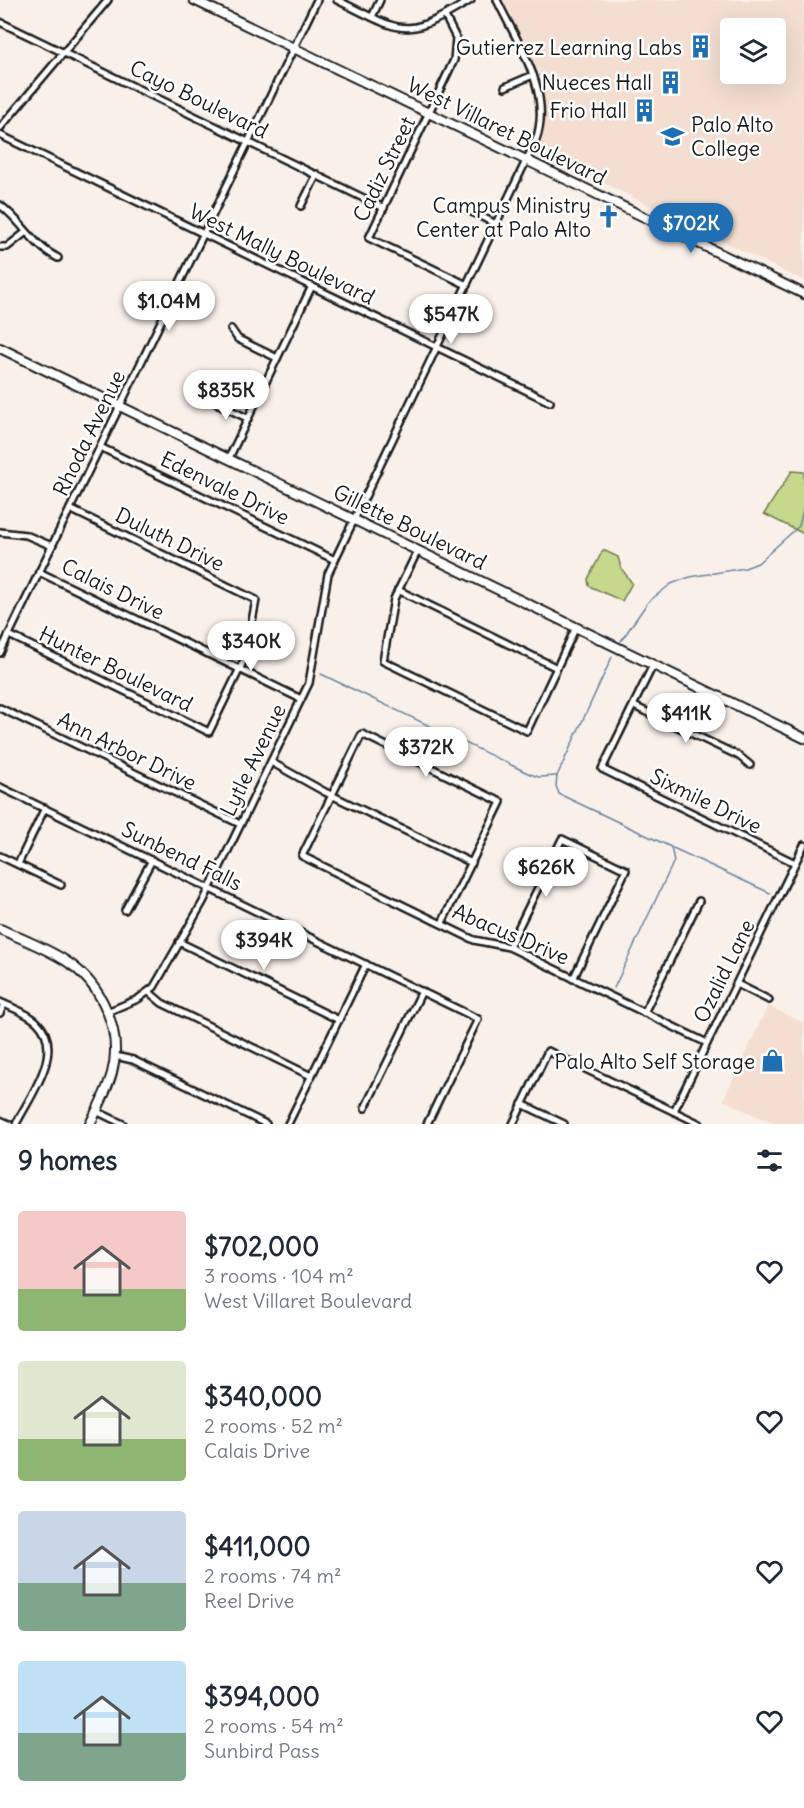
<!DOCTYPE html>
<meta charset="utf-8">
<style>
body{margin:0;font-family:Delius,sans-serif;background:#f2f2f3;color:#1f2937;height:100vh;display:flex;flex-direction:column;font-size:22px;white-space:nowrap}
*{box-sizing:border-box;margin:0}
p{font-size:20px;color:#747a83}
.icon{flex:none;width:33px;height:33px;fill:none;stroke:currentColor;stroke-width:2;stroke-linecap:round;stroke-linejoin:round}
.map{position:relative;height:1124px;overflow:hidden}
.side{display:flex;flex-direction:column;background:#fff;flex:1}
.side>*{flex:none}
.tools{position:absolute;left:720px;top:18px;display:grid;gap:12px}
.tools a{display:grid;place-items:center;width:66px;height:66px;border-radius:6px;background:#fff;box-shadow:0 6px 24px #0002;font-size:30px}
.price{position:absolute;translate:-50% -51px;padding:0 14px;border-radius:21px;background:#fff;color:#222;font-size:20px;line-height:39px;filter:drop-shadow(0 2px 3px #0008)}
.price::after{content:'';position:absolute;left:50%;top:36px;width:18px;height:14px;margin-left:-9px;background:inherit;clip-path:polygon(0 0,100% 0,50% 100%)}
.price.current{background:#1f6fb2;color:#fff}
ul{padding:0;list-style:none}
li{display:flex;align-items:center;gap:18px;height:150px;padding:0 18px}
li span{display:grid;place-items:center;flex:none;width:168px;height:120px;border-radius:6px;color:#555}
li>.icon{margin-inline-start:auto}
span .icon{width:72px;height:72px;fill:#fffc;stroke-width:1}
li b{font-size:26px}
h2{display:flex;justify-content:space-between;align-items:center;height:72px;padding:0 18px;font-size:26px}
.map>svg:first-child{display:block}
.built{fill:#f4ded1;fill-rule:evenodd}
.green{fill:#c6d88c;stroke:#717a54;stroke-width:1.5}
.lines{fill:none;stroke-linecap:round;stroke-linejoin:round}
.stream{stroke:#66849e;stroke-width:1.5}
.street-casing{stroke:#1c1c1c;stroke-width:10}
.secondary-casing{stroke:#1c1c1c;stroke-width:12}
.street{stroke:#fff;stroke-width:5}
.secondary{stroke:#fff;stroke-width:8}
.labels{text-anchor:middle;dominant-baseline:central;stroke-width:5;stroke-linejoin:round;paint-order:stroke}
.poi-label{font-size:21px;fill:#1c1c1c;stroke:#fff;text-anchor:end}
.street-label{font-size:21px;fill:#1c1c1c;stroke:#fff}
</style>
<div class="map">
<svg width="804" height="1124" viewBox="0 0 804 1124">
<rect width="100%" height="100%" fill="#faf0ea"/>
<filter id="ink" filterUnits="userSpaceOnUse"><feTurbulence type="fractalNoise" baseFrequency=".0167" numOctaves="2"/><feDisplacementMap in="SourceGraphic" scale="12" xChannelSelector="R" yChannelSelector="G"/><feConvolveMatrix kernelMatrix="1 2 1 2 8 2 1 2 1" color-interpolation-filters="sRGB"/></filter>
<g filter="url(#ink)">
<g class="built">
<path d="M503 0H804V281L540 152 545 119 542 79ZM776 28V74H730V28Z"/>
<polygon points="768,1006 804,1023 804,1124 773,1124 723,1100"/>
</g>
<g class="green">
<polygon points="792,471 804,472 804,534 764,514"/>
<polygon points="603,550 618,557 621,568 632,583 622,601 589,586 588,579"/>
</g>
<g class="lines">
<g class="stream">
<polyline points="621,641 648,602 671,584 690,577 745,568 758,563 799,526 804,505"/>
<polyline points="612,657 557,776 556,786 559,794 671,847 674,861 614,988"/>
<polyline points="321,674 530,774 539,777 557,776"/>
<polyline points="673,848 770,893"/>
</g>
<defs>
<g id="street">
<path d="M337 0C405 33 403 41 471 0"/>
<polyline points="445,16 456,38 454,60 369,238 467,285"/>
<polyline points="372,17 380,0"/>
<polyline points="0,22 384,208"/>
<polyline points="505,87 533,75"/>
<polyline points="0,128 108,0"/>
<polyline points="0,135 550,402"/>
<path d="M0 205C22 221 32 245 58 258"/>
<polyline points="301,206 317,174"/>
<polyline points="460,206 498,225"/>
<polyline points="0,247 7,247 26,232"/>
<polyline points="231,329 238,339 277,358"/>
<polyline points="216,403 247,418"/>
<polyline points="100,447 335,560"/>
<polyline points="229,458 312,286"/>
<polyline points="0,532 26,535 52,546"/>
<polyline points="418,550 394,599 383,661 527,731 576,627"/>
<polyline points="39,572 301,699"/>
<polyline points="398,590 557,668"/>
<polyline points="9,635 209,732 211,728 245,658 256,600 70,509"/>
<polyline points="0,653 317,0"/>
<polyline points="653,665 602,769 795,863"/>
<polyline points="634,706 739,756 750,765"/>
<polyline points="0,708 240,824"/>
<polyline points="271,762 325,792 472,863"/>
<polyline points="0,787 478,1019 427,1124"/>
<polyline points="0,856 61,885"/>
<polyline points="18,864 45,808"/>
<polyline points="125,910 152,860"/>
<polyline points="442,923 501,802 362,734 302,856 474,940 509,947 707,1043"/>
<polyline points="179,942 339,1020"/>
<polyline points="509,947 562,839 626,870 573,979"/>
<polyline points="737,984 769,1000"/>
<polyline points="149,992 162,1003 311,1076"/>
<path d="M0 1002C12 1008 28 1013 37 1022 66 1050 30 1096 16 1124"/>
<path d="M107 1012 138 999 154 987 203 902 309 683 328 574 536 140C553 91 517 43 497 0"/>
<polyline points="0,1013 4,1004"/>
<polyline points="644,1013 699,901"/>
<polyline points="115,1056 133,1060 266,1124"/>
<polyline points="522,1104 564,1124"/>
<polyline points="365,1108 422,991"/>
<polyline points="96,1111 123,1124"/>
<polyline points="674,1111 804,845"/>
<polyline points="0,1120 9,1124"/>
<polyline points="288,1124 366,964"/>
<polyline points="513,1124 548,1051 700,1124"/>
</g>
<g id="secondary">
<polyline points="194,0 804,294"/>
<polyline points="0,348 804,738"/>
<path d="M0 929C22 939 46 948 66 961 102 984 123 1032 112 1073 107 1091 98 1108 90 1124"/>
</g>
</defs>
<use href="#street" class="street-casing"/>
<use href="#secondary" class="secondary-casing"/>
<use href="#street" class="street"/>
<use href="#secondary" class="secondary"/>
</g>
</g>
<defs>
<symbol id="building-bare" viewBox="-9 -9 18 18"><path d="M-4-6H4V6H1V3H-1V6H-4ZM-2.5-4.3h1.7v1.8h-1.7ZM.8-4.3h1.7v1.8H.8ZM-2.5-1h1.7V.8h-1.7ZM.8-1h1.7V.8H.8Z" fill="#1f6fb2" stroke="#fff" stroke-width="2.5" paint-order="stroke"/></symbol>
<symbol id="university-bare" viewBox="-9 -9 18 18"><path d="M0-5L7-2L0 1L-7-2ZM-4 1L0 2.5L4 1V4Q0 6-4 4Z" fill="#1f6fb2" stroke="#fff" stroke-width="2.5" paint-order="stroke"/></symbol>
<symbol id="church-bare" viewBox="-9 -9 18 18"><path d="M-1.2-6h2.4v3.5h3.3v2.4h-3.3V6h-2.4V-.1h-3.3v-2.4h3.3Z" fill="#1f6fb2" stroke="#fff" stroke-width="2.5" paint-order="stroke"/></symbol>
<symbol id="shop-bare" viewBox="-9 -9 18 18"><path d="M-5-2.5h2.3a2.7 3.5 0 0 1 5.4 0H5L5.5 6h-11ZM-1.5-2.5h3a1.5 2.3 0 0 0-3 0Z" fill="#1f6fb2" stroke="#fff" stroke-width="2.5" paint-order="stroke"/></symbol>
</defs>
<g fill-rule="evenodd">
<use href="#building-bare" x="684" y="30" width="33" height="33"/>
<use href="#building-bare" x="654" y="66" width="33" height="33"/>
<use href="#building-bare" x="628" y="94" width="33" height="33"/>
<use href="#university-bare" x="656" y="120" width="33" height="33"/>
<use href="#church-bare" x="592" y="200" width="33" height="33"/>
<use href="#shop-bare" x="756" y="1044" width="33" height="33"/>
</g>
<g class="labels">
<g class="poi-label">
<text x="682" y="47">Gutierrez Learning Labs</text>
<text x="652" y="82">Nueces Hall</text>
<text x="627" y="110">Frio Hall</text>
<text x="691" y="124" text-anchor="start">Palo Alto<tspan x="691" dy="24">College</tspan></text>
<text x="591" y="205">Campus Ministry<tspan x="591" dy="24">Center at Palo Alto</tspan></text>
<text x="755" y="1061">Palo Alto Self Storage</text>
</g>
<g class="street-label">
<text transform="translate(199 99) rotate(26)">Cayo Boulevard</text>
<text transform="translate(507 131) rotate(26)">West Villaret Boulevard</text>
<text transform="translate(384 169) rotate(-64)">Cadiz Street</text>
<text transform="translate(282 254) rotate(26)">West Mally Boulevard</text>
<text transform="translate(89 433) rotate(-64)">Rhoda Avenue</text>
<text transform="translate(225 488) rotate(26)">Edenvale Drive</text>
<text transform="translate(410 527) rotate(26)">Gillette Boulevard</text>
<text transform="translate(170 539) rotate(26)">Duluth Drive</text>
<text transform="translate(113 589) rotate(26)">Calais Drive</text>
<text transform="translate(116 669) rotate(26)">Hunter Boulevard</text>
<text transform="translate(127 751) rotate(26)">Ann Arbor Drive</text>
<text transform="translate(253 760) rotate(-64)">Lytle Avenue</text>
<text transform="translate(706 801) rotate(26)">Sixmile Drive</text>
<text transform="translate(182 856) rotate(26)">Sunbend Falls</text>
<text transform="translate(511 934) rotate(23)">Abacus Drive</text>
<text transform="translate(724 971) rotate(-64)">Ozalid Lane</text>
</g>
</g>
</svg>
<div class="tools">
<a><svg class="icon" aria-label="layers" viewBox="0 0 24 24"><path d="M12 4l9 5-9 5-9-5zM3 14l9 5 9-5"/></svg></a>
</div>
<b class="price current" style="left:691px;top:254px">$702K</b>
<b class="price" style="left:169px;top:332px">$1.04M</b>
<b class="price" style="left:451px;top:345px">$547K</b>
<b class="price" style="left:226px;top:421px">$835K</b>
<b class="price" style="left:251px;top:672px">$340K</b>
<b class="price" style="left:686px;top:744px">$411K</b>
<b class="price" style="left:426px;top:778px">$372K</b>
<b class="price" style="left:546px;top:898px">$626K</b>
<b class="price" style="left:264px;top:971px">$394K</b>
</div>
<section class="side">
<h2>9 homes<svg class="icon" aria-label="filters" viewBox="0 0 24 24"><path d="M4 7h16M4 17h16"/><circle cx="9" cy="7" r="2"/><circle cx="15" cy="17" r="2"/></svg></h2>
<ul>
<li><span style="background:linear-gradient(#f6c9c9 65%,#8fb573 0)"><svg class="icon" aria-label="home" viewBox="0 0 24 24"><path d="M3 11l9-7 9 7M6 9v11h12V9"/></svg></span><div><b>$702,000</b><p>3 rooms · 104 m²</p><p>West Villaret Boulevard</p></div><svg class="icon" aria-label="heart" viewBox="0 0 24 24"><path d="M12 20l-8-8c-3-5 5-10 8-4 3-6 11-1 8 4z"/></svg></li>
<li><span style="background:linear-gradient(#dfe7d0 65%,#8fb573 0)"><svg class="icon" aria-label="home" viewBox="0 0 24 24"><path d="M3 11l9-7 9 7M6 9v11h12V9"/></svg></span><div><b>$340,000</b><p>2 rooms · 52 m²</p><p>Calais Drive</p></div><svg class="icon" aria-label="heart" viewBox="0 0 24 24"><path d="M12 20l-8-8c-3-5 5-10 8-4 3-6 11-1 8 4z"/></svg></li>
<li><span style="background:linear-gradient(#c9d6e8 60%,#7fa58c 0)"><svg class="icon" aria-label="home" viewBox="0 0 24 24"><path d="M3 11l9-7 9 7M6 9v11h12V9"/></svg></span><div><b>$411,000</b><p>2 rooms · 74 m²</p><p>Reel Drive</p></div><svg class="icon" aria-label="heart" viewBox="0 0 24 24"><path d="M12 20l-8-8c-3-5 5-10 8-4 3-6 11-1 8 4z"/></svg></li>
<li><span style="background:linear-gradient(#bfe0f5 60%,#7fa58c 0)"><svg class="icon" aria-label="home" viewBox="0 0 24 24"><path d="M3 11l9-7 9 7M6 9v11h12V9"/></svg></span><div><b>$394,000</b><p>2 rooms · 54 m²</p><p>Sunbird Pass</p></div><svg class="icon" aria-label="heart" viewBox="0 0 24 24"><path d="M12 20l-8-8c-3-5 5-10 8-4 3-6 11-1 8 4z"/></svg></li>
</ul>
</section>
